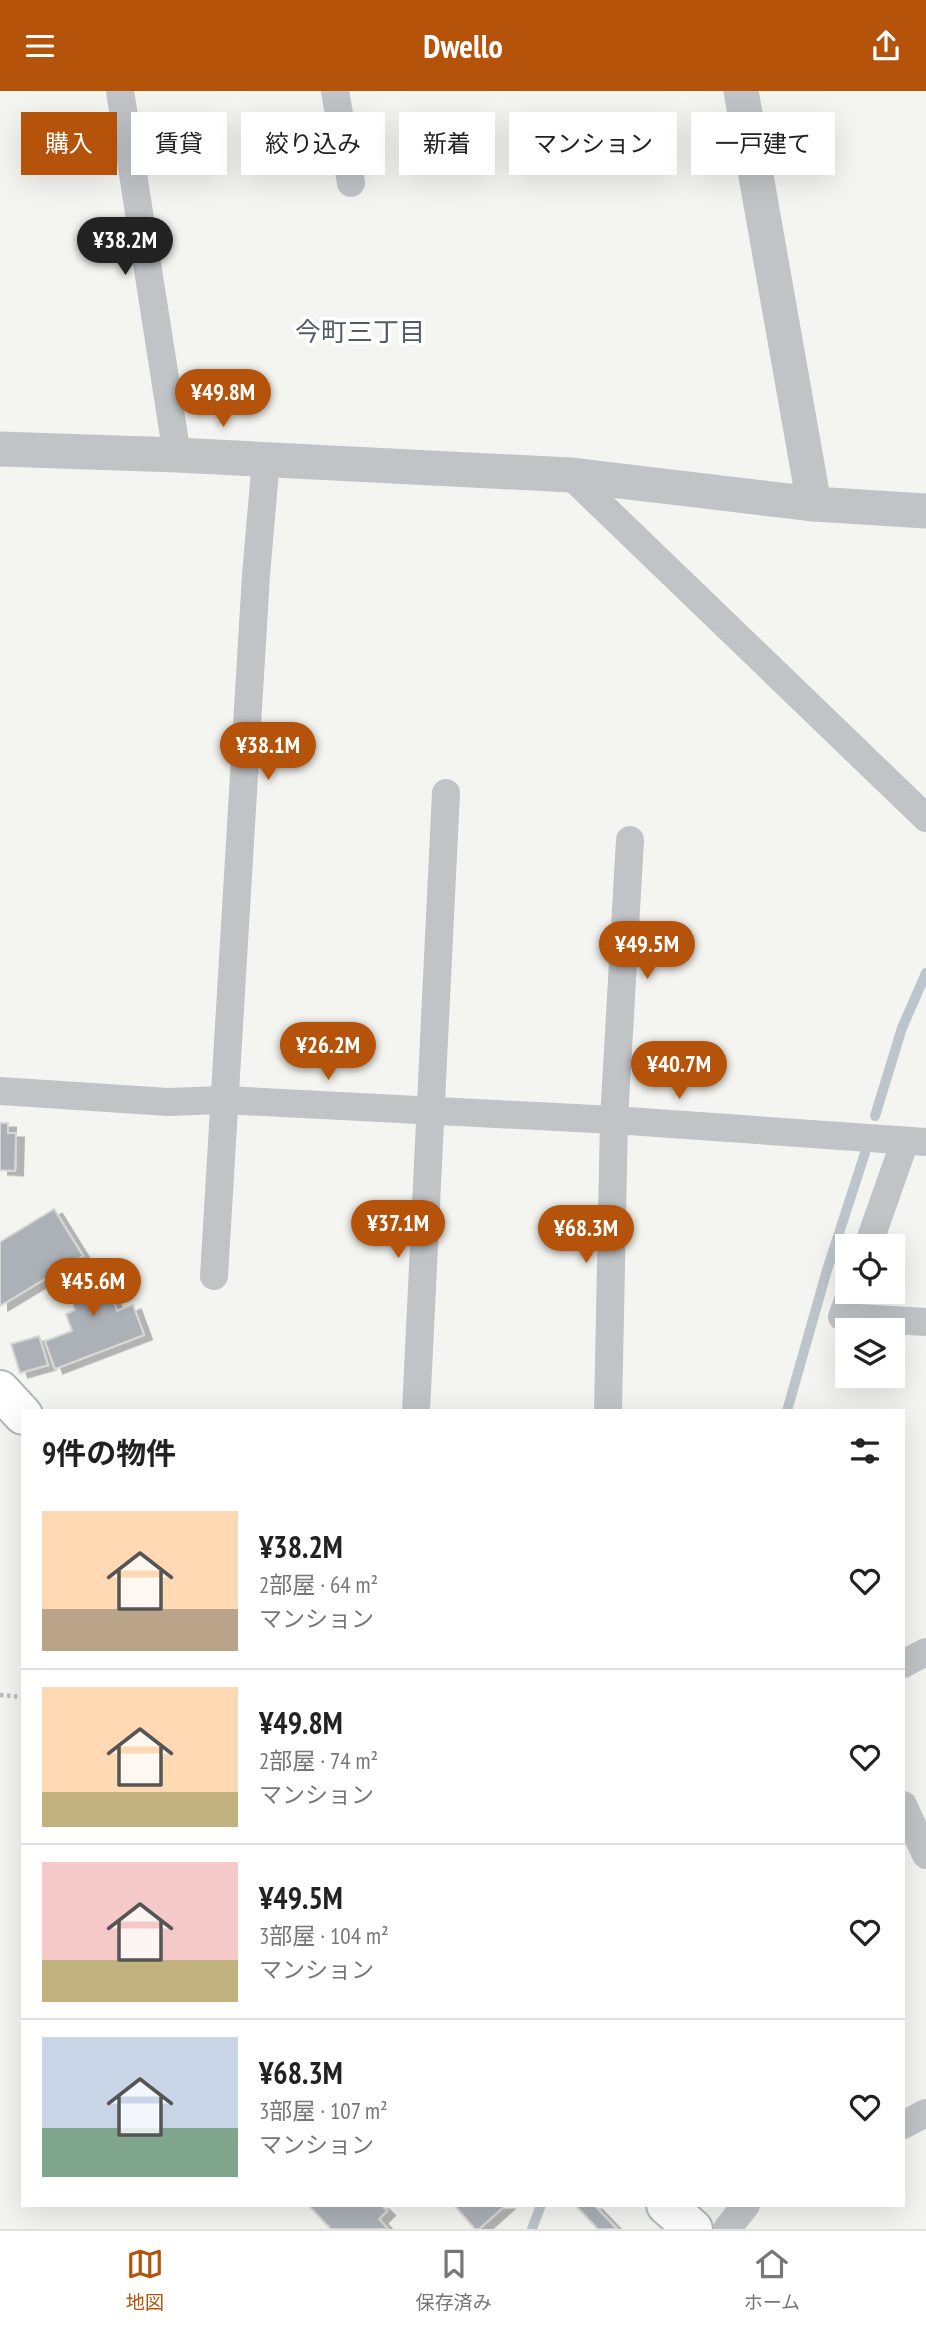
<!DOCTYPE html>
<html lang="ja">
<meta charset="utf-8">
<style>
body{margin:0;font-family:"PT Sans Narrow","Noto Sans JP",sans-serif;background:#f2f2f2;color:#222;height:100vh;display:flex;flex-direction:column;font-size:26px;white-space:nowrap}
*{box-sizing:border-box;margin:0}
p{font-size:23px;color:#767676}
.icon{flex:none;width:38px;height:38px;fill:none;stroke:currentColor;stroke-width:2;stroke-linecap:round;stroke-linejoin:round}
.map{position:relative;flex:1;overflow:hidden}
.side{position:absolute;left:21px;top:1318px;width:884px;height:798px;display:flex;flex-direction:column;background:#fff;border-radius:0px;box-shadow:0 7px 28px #0002}
.side>*{flex:none}
.hud{position:absolute;left:21px;top:21px;width:886px;height:63px;display:flex;gap:14px}
.fabs{position:absolute;left:835px;top:1143px;display:grid;gap:14px}
.fabs a{display:grid;place-items:center;width:70px;height:70px;border-radius:0px;background:#fff;box-shadow:0 7px 28px #0002;font-size:35px}
.price{position:absolute;translate:-50% -60px;padding:0 16px;border-radius:24px;background:#b45309;color:#fff;font-size:23px;line-height:46px;filter:drop-shadow(0 2px 4px #0008)}
.price::after{content:'';position:absolute;left:50%;top:42px;width:21px;height:16px;margin-left:-10px;background:inherit;clip-path:polygon(0 0,100% 0,50% 100%)}
.price.selected{background:#222;color:#fff}
ul{padding:0;list-style:none}
li{display:flex;align-items:center;gap:21px;height:175px;padding:0 21px}
li+li{border-top:2px solid #e0e0e0}
li span{display:grid;place-items:center;flex:none;width:196px;height:140px;border-radius:0px;color:#555}
li>.icon{margin-inline-start:auto}
span .icon{width:84px;height:84px;fill:#fffc;stroke-width:1}
li b{font-size:30px}
h2{display:flex;justify-content:space-between;align-items:center;height:84px;padding:0 21px;font-size:30px}
.tag{padding:0 24px;border-radius:0px;background:#fff;box-shadow:0 7px 28px #0002;font-size:24px;line-height:63px}
.tag.selected{background:#b45309;color:#fff}
header{display:flex;justify-content:space-between;align-items:center;height:91px;padding:0 21px;background:#b45309;color:#fff;font-size:32px;font-weight:800}
.tabs{display:flex;justify-content:space-around;align-items:center;height:98px;border-top:2px solid #e0e0e0;background:#fff;font-size:19px;color:#767676}
.tabs a{display:grid;justify-items:center;gap:4px}
.tabs .selected{color:#b45309}
.map>svg:first-child{display:block}
.lines{fill:none;stroke-linecap:round;stroke-linejoin:round}
.stream{stroke:#bbc5cb;stroke-width:10}
.building{fill:#abb1b7;stroke:#d6d6d4;stroke-width:2;filter:url(#shadow)}
.secondary-casing{stroke:#b2b7bb;stroke-width:42}
.path{stroke:#babcbe;stroke-width:4.5;stroke-dasharray:3.5 3.5;stroke-linecap:butt}
.minor{stroke:#c0c4c7;stroke-width:28}
.tertiary{stroke:#c0c4c7;stroke-width:35}
.secondary{stroke:#fff;stroke-width:38}
.labels{text-anchor:middle;dominant-baseline:central;stroke-width:7;stroke-linejoin:round;paint-order:stroke}
.neighbourhood-label{font-size:26px;fill:#525c66;stroke:#fff}
</style>
<header><svg class="icon" aria-label="menu" viewBox="0 0 24 24"><path d="M4 6h16M4 12h16M4 18h16"/></svg>Dwello<svg class="icon" aria-label="share" viewBox="0 0 24 24"><path d="M12 15V3M7 8l5-5 5 5M5 13v7h14v-7"/></svg></header>
<div class="map">
<svg width="926" height="2138" viewBox="0 0 926 2138">
<defs>
<filter id="shadow"><feDropShadow dx="8" dy="4.5" stdDeviation="0" flood-color="#0004"/></filter>
</defs>
<rect width="100%" height="100%" fill="#f4f5f1"/>
<g class="lines">
<g class="stream">
<polyline points="875,1025 902,937 926,882"/>
<polyline points="787,1320 827,1179 865,1062"/>
<polyline points="532,2138 541,2114"/>
</g>
</g>
<g class="building">
<polygon points="0,1032 8,1032 8,1042 16,1042 15,1080 0,1079"/>
<polygon points="54,1118 83,1165 0,1215 0,1151"/>
<polygon points="109,1168 116,1188 106,1192 117,1220 133,1214 144,1244 55,1278 45,1250 72,1240 66,1223 75,1219 63,1186"/>
<polygon points="39,1245 48,1274 20,1282 11,1253"/>
<polygon points="308,2114 381,2114 387,2120 379,2128 388,2138 331,2138"/>
<polygon points="454,2114 506,2114 479,2138 475,2138"/>
<polygon points="594,2114 617,2138 598,2138 576,2115"/>
</g>
<g class="lines">
<defs>
<g id="secondary">
<polyline points="0,1299 23,1324"/>
<polyline points="666,2114 693,2138"/>
</g>
</defs>
<use href="#secondary" class="secondary-casing"/>
<polyline class="path" points="0,1604 23,1606"/>
<g class="minor">
<polyline points="120,0 177,364"/>
<polyline points="335,0 351,92"/>
<polyline points="570,384 926,727"/>
<polyline points="0,1000 168,1011 224,1009 614,1029 926,1051"/>
<polyline points="868,1155 905,1050"/>
<polyline points="214,1185 256,484 266,369"/>
<polyline points="851,1200 842,1226 926,1231"/>
<polyline points="416,1320 446,702"/>
<polyline points="608,1320 614,1029 630,749"/>
<polyline points="903,1573 926,1561"/>
<polyline points="903,1714 926,1764"/>
<polyline points="903,2034 926,2022"/>
<polyline points="727,2138 746,2114"/>
</g>
<g class="tertiary">
<polyline points="741,0 814,413"/>
<polyline points="0,358 177,364 570,384 814,413 926,420"/>
</g>
<use href="#secondary" class="secondary"/>
</g>
<g class="labels">
<g class="neighbourhood-label">
<text x="360" y="240">今町三丁目</text>
</g>
</g>
</svg>
<div class="fabs">
<a><svg class="icon" aria-label="locate" viewBox="0 0 24 24"><circle cx="12" cy="12" r="6"/><path d="M12 2v4M12 18v4M2 12h4M18 12h4"/></svg></a>
<a><svg class="icon" aria-label="layers" viewBox="0 0 24 24"><path d="M12 4l9 5-9 5-9-5zM3 14l9 5 9-5"/></svg></a>
</div>
<b class="price selected" style="left:125px;top:186px">¥38.2M</b>
<b class="price" style="left:223px;top:338px">¥49.8M</b>
<b class="price" style="left:268px;top:691px">¥38.1M</b>
<b class="price" style="left:647px;top:890px">¥49.5M</b>
<b class="price" style="left:328px;top:991px">¥26.2M</b>
<b class="price" style="left:679px;top:1010px">¥40.7M</b>
<b class="price" style="left:398px;top:1169px">¥37.1M</b>
<b class="price" style="left:586px;top:1174px">¥68.3M</b>
<b class="price" style="left:93px;top:1227px">¥45.6M</b>
<div class="hud">
<a class="tag selected">購入</a>
<a class="tag">賃貸</a>
<a class="tag">絞り込み</a>
<a class="tag">新着</a>
<a class="tag">マンション</a>
<a class="tag">一戸建て</a>
</div>
<section class="side">
<h2>9件の物件<svg class="icon" aria-label="filters" viewBox="0 0 24 24"><path d="M4 7h16M4 17h16"/><circle cx="9" cy="7" r="2"/><circle cx="15" cy="17" r="2"/></svg></h2>
<ul>
<li><span style="background:linear-gradient(#ffd9b3 70%,#b9a48a 0)"><svg class="icon" aria-label="home" viewBox="0 0 24 24"><path d="M3 11l9-7 9 7M6 9v11h12V9"/></svg></span><div><b>¥38.2M</b><p>2部屋 · 64 m²</p><p>マンション</p></div><svg class="icon" aria-label="heart" viewBox="0 0 24 24"><path d="M12 20l-8-8c-3-5 5-10 8-4 3-6 11-1 8 4z"/></svg></li>
<li><span style="background:linear-gradient(#ffd9b3 75%,#c2b280 0)"><svg class="icon" aria-label="home" viewBox="0 0 24 24"><path d="M3 11l9-7 9 7M6 9v11h12V9"/></svg></span><div><b>¥49.8M</b><p>2部屋 · 74 m²</p><p>マンション</p></div><svg class="icon" aria-label="heart" viewBox="0 0 24 24"><path d="M12 20l-8-8c-3-5 5-10 8-4 3-6 11-1 8 4z"/></svg></li>
<li><span style="background:linear-gradient(#f6c9c9 70%,#c2b280 0)"><svg class="icon" aria-label="home" viewBox="0 0 24 24"><path d="M3 11l9-7 9 7M6 9v11h12V9"/></svg></span><div><b>¥49.5M</b><p>3部屋 · 104 m²</p><p>マンション</p></div><svg class="icon" aria-label="heart" viewBox="0 0 24 24"><path d="M12 20l-8-8c-3-5 5-10 8-4 3-6 11-1 8 4z"/></svg></li>
<li><span style="background:linear-gradient(#c9d6e8 65%,#7fa58c 0)"><svg class="icon" aria-label="home" viewBox="0 0 24 24"><path d="M3 11l9-7 9 7M6 9v11h12V9"/></svg></span><div><b>¥68.3M</b><p>3部屋 · 107 m²</p><p>マンション</p></div><svg class="icon" aria-label="heart" viewBox="0 0 24 24"><path d="M12 20l-8-8c-3-5 5-10 8-4 3-6 11-1 8 4z"/></svg></li>
</ul>
</section>
</div>
<nav class="tabs">
<a class="selected"><svg class="icon" aria-label="map" viewBox="0 0 24 24"><path d="M3 6l6-2 6 2 6-2v14l-6 2-6-2-6 2zM9 4v14M15 6v14"/></svg>地図</a>
<a><svg class="icon" aria-label="saved" viewBox="0 0 24 24"><path d="M7 4h10v16l-5-4-5 4z"/></svg>保存済み</a>
<a><svg class="icon" aria-label="home" viewBox="0 0 24 24"><path d="M3 11l9-7 9 7M6 9v11h12V9"/></svg>ホーム</a>
</nav>
